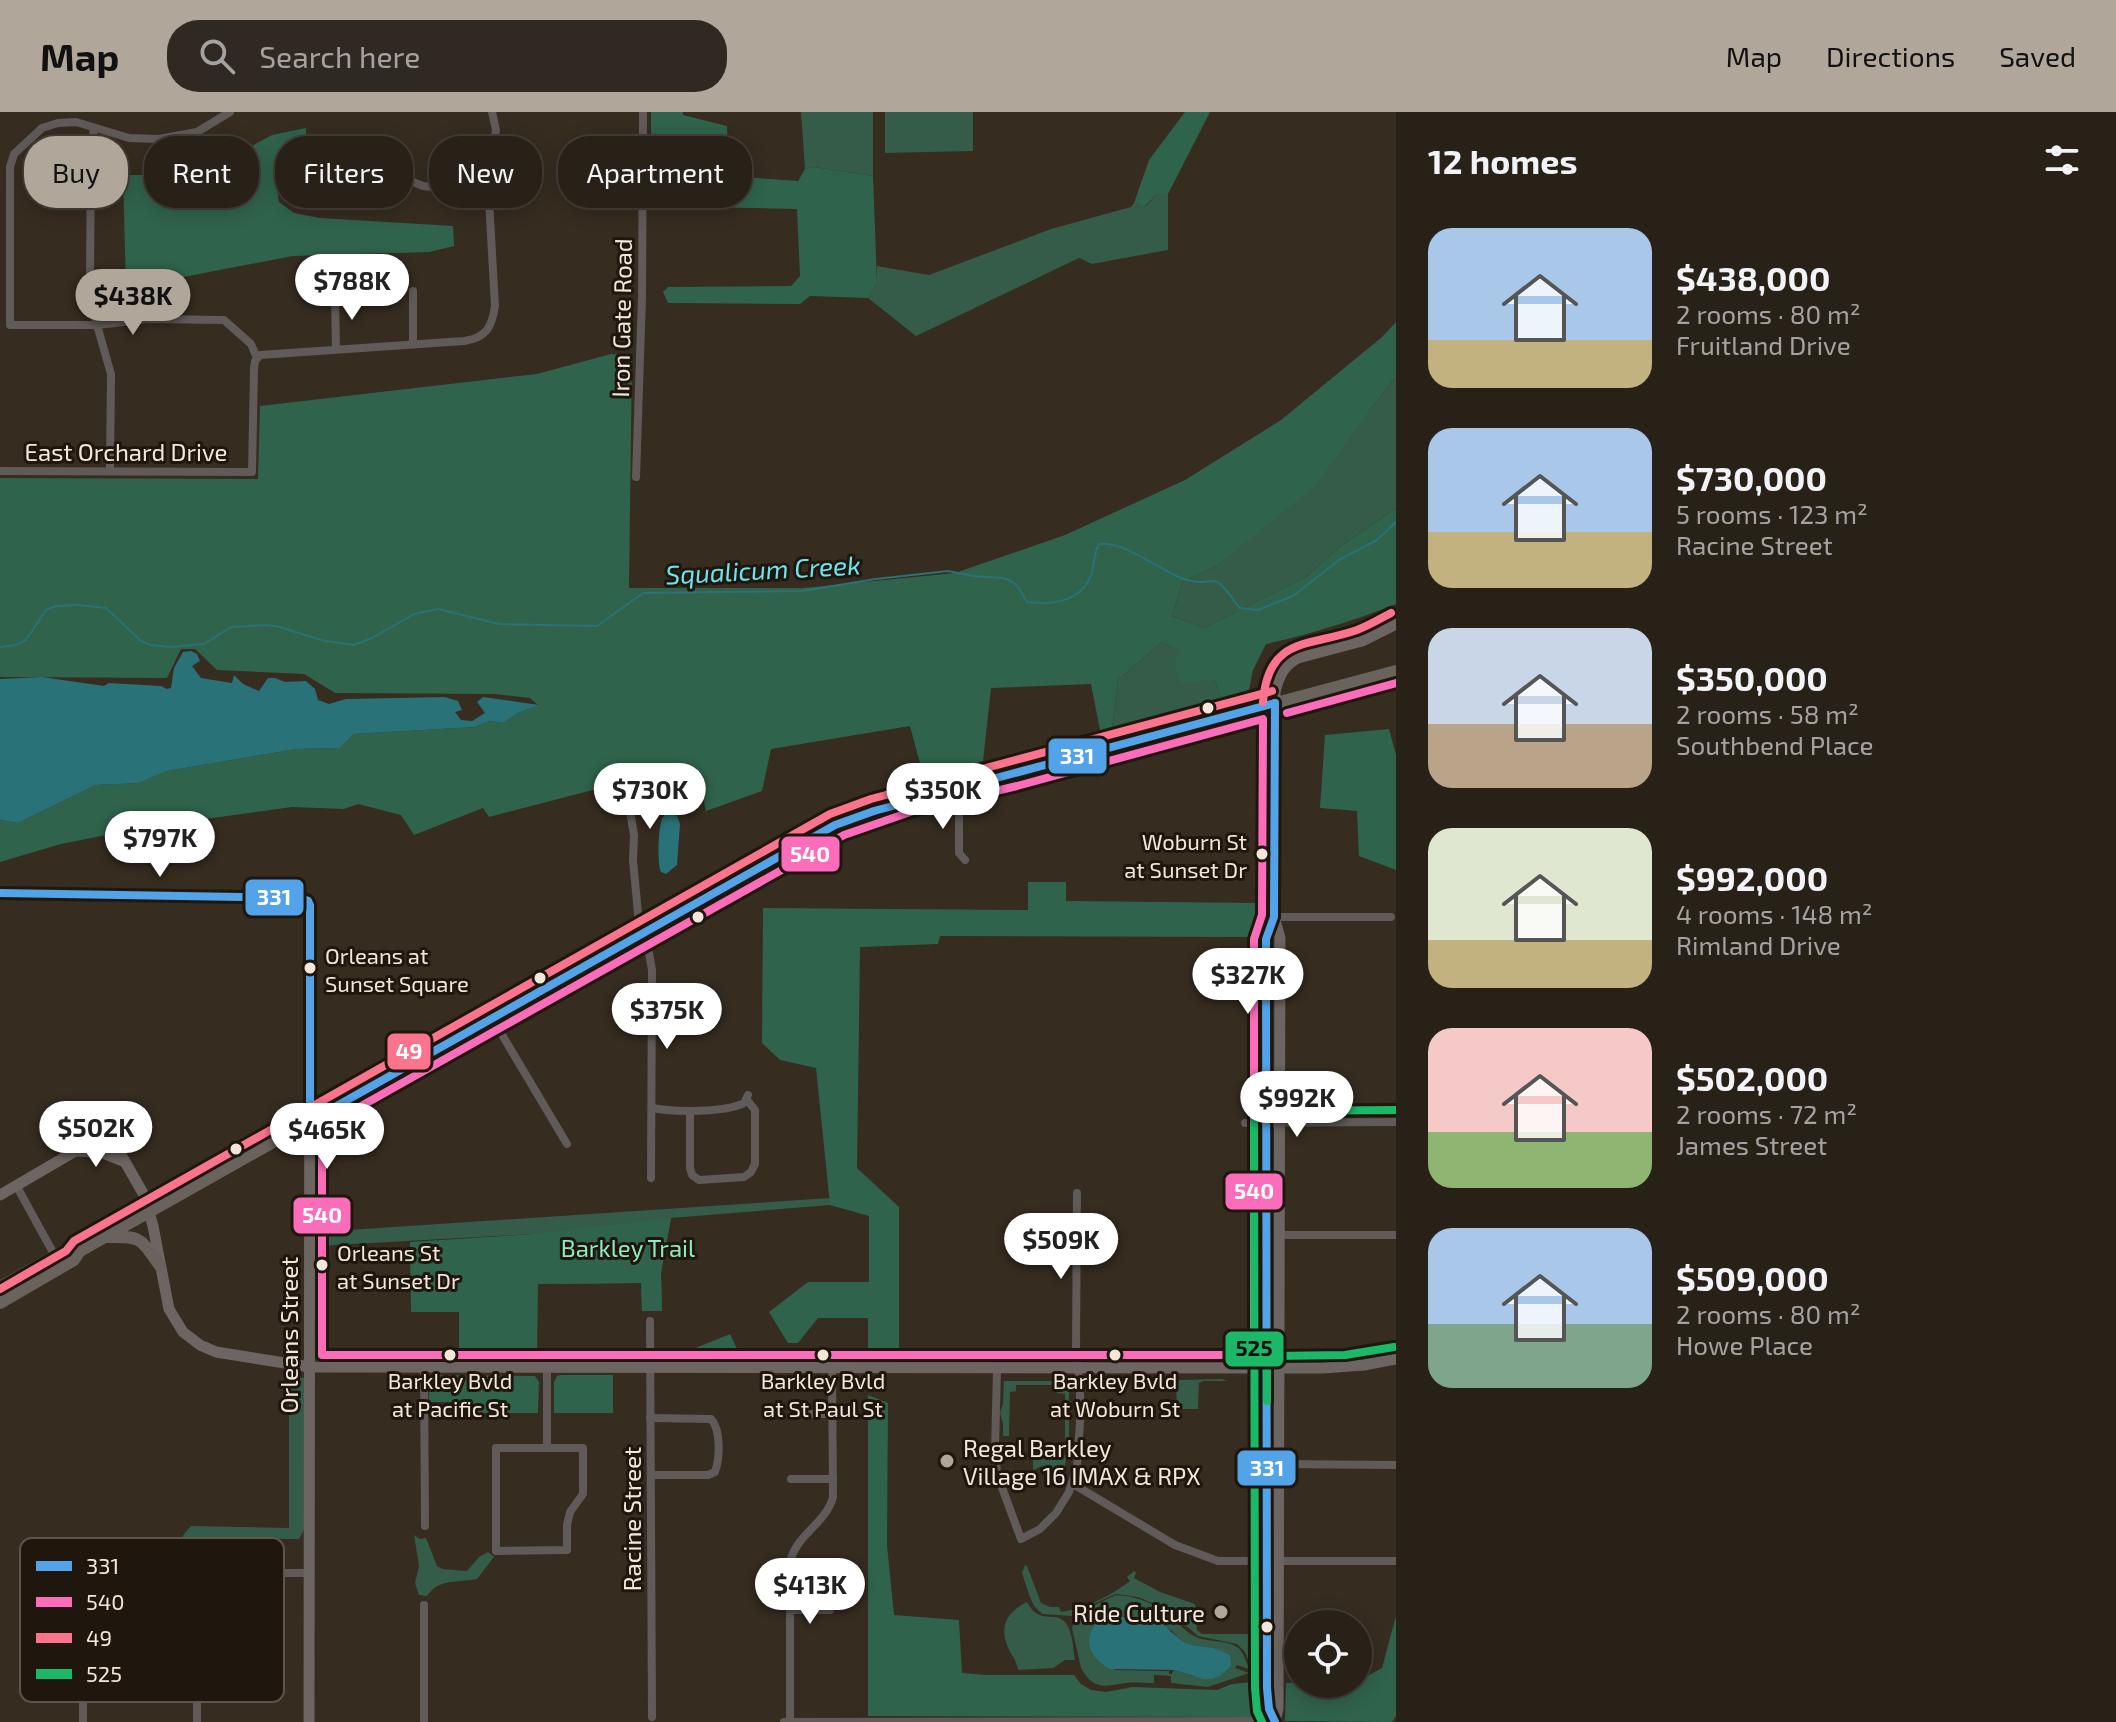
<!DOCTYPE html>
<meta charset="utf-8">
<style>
body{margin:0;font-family:"Exo 2",sans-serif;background:#302921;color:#f1f3f6;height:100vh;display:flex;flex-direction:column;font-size:30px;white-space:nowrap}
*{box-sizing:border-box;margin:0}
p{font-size:26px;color:#a5a3a2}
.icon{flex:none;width:44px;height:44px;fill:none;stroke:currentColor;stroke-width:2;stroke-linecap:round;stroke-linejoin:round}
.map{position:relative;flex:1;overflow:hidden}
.side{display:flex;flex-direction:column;background:#282118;width:720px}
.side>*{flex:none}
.top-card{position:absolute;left:24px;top:24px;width:760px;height:72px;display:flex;gap:16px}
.tools{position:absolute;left:1284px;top:1498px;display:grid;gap:16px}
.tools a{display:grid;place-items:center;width:88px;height:88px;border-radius:50%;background:#282118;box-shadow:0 4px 20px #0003,0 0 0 2px #443e37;font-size:40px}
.price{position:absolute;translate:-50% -68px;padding:0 18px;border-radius:28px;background:#fff;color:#222;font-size:26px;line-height:52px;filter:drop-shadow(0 2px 4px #0008)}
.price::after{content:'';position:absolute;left:50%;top:48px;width:24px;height:18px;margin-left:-12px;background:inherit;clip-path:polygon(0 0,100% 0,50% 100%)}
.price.on{background:#b0a699;color:#111}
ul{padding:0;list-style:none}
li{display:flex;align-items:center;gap:24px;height:200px;padding:0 32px}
li span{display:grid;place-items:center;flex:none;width:224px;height:160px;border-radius:24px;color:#555}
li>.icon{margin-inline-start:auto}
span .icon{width:96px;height:96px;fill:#fffc;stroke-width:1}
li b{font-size:34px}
h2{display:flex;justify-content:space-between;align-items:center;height:96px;padding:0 32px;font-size:34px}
.chip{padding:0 28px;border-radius:32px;background:#282118;box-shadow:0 4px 20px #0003,0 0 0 2px #443e37;font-size:28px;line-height:72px}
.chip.on{background:#b0a699;color:#111}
header{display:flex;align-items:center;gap:48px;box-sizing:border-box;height:112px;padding:0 40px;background:#b0a699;color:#111}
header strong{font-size:38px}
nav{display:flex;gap:44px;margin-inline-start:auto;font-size:28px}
.search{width:560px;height:72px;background:#302921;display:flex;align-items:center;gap:20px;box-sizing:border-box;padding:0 28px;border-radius:32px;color:#a5a3a2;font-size:30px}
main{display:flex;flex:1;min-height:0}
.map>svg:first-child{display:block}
.green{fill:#345c48;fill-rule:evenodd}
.forest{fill:#30634b}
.water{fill:#297278}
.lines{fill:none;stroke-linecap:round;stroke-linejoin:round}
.stream{stroke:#297278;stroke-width:2}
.street{stroke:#605b58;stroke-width:8}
.secondary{stroke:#6c6561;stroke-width:11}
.primary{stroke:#6a625d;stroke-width:12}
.bus-1-casing{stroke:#1f170e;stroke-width:14}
.bus-2-casing{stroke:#1f170e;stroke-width:14}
.bus-3-casing{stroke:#1f170e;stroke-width:14}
.bus-4-casing{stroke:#1f170e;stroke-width:14}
.bus-1{stroke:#53a3e8;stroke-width:8}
.bus-2{stroke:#fb6dba;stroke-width:8}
.bus-3{stroke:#fc738d;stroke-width:8}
.bus-4{stroke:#1ab867;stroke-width:8}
.bus-dot{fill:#f2e7da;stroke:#1f170e;stroke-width:3}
.poi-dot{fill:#b0a699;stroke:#1f170e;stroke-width:3}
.labels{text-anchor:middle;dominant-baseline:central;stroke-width:6;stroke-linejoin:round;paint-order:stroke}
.bus-label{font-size:22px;fill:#f2e7da;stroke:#1f170e}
.street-label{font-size:24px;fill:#f2e7da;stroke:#1f170e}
.park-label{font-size:24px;fill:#8feabf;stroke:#1f170e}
.poi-label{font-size:24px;fill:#f2e7da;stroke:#1f170e;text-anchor:start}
.water-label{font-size:26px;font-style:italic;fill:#6fe4f0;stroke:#1f170e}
.key{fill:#1f170e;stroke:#5e554b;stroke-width:2}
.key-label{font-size:22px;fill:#f2e7da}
.line-badge{stroke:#1f170e;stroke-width:3}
.badge-label{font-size:22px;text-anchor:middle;font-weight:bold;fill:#fff}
.pale-badge-label{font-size:22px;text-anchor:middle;font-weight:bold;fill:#111}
</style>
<header>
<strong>Map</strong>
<div class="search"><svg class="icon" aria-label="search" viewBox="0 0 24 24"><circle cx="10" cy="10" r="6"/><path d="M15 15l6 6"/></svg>Search here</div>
<nav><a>Map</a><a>Directions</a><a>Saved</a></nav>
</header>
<main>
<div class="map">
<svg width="1396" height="1610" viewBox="0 0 1396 1610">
<rect width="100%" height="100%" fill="#362c20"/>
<g class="green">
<polygon points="801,0 873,0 873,64 814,55 805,57"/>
<polygon points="885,0 973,0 973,39 885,41"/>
<polygon points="1157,82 1168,82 1168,138 1092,152 1079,146 916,224 868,186 877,171 877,154 929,163 1051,117 1131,95 1134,91 1145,95"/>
<polygon points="1396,265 1396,396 1341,434 1307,464 1204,516 1172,504 1182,470 1217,454 1252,423 1372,295"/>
<polygon points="1162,530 1180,539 1215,568 1221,588 1112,617 1118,568"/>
<polygon points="830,1086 885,1097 892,1209 899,1246 893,1246 869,1103 830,1093 671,1106 661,1161 662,1199 642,1199 641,1171 559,1172 533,1122 317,1134 318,1120"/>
<polygon points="289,1264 305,1266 305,1416 299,1427 191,1427 189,1433 186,1472 86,1472 86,1467 90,1463 174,1460 179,1453 180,1427 191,1414 289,1416"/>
<polygon points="1222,1267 1227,1269 1203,1269 1199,1271 1198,1297 1177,1297 1176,1273 1179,1268"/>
<polygon points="1004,1269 1065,1269 1069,1272 1069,1328 1065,1333 1065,1282 1057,1281 1057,1273 1016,1273 1016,1279 1010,1280 1009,1324 1003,1324 1003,1311 1000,1301 1003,1292"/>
<polygon points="1033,1342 1067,1343 1061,1374 1048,1367 1042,1354 1033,1358"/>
<path d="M414 1423 420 1427 426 1426 437 1454 443 1457 467 1459 479 1445 488 1440 494 1445 477 1467C457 1471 439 1466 427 1484L419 1483 415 1471 419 1454Z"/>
<path d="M1025 1453 1027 1454 1041 1491 1050 1495H1059L1061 1500C1086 1496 1109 1485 1130 1469L1127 1465 1134 1459 1136 1461 1134 1466 1160 1480 1195 1492 1197 1518 1202 1522H1257L1259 1526V1560L1253 1561 1245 1540 1237 1532 1198 1524 1168 1498 1138 1485 1116 1482 1086 1495 1072 1504 1042 1502 1034 1494 1030 1485 1022 1461Z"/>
<path d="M1116 1483C1135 1484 1155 1491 1170 1503 1178 1510 1184 1519 1194 1524 1207 1531 1225 1527 1237 1535 1244 1540 1246 1550 1249 1557L1237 1553 1235 1556 1249 1561 1208 1575 1171 1571V1564L1154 1563V1571C1144 1571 1136 1570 1126 1571 1104 1574 1094 1579 1081 1556L1072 1516 1075 1507 1086 1497ZM1111 1503 1148 1508 1172 1519 1182 1529 1192 1533 1214 1536 1226 1542 1193 1564 1175 1558 1173 1559 1172 1562H1169V1559L1115 1558 1092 1518 1101 1508Z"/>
<path d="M1027 1490C1040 1514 1053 1498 1065 1510 1073 1519 1073 1537 1075 1548H1065L1053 1556 1018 1558C1017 1548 1010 1542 1007 1533 999 1512 1009 1499 1027 1490Z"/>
</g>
<g class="forest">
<polygon points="651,0 683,0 683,3 727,14 729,64 798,69 805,57 814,55 873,64 877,171 868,186 810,184 800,192 668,191 663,180 668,175 791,174 800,164 797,97 651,94"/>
<polygon points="1185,0 1210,0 1168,82 1157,82 1144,95 1134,91 1149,48"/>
<polygon points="306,16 306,42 296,49 277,50 276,71 279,90 294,101 320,106 453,114 454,134 429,140 293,144 126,176 123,63 191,63 213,55 272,23"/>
<path d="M1396 210V265L1372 295 1316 373 1217 454 1182 470 1172 504 1204 516 1307 464 1341 434 1396 396V492C1353 509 1311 522 1266 532L1253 558 1249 578 1221 588 1215 568 1181 571 1174 553 1180 539 1162 530 1118 568 1112 617 1100 618 1091 572 991 576 983 649 924 666 910 614 771 637 762 679 706 699 698 665 616 672 489 705 483 696 414 723 401 703 358 692 344 697 292 695 147 715 61 732 0 750V708L18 711 96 673 139 671 167 659 297 637 340 636 354 622 475 615 489 609 503 611 518 601 538 593 530 586 494 582 335 581 304 562 217 558 195 537H181L167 566 0 565V366L258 367 260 294 537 262 611 242 632 243 629 476H804L955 461 1065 423 1185 368 1281 308 1382 225Z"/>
<polygon points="1389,617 1396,643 1396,758 1359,744 1357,699 1320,696 1325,623"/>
<polygon points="1028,770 1066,770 1066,789 1260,791 1256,825 940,824 938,832 860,835 857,1056 899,1095 899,1246 868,1246 868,1206 818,1206 798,1231 788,1231 769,1200 808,1170 869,1170 869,1104 830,1093 816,956 780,948 762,931 763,796 1028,798"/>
<polygon points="671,1106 661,1161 662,1199 642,1199 641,1171 538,1172 537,1246 459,1245 459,1200 411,1200 410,1130 533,1122"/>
<polygon points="730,1222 741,1246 671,1246"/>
<polygon points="429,1263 535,1264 539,1270 538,1301 463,1301 462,1290 429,1290"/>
<polygon points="560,1263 613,1263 613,1301 554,1301 554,1270 557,1264"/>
<polygon points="868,1283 888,1291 887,1433 894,1503 959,1508 962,1561 987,1563 1074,1563 1081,1572 1091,1578 1106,1580 1133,1575 1217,1578 1232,1572 1252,1570 1259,1582 1259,1605 868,1604"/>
<polygon points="1396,1504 1396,1604 1392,1610 1285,1609 1286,1571 1358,1572 1358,1569 1382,1556"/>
</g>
<g class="water">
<polygon points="191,539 197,542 200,549 192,554 201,566 232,571 234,563 243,572 259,579 268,566 275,566 285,570 306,569 315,577 318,588 329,592 346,587 445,585 458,589 462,598 455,600 461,608 472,609 485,601 477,590 483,585 539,593 518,601 503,611 489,609 475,615 354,622 340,636 297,637 167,659 139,671 96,673 18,711 0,708 0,567 42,565 104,574 109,571 161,574 167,577 171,576 174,556 183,540"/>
<path d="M668 700 677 704 680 712 677 753 666 762 661 760C657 752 658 713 663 705 664 703 666 702 668 700Z"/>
<path d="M1111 1503 1161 1511 1182 1529 1192 1533 1214 1536 1230 1543 1231 1554 1220 1564 1212 1567H1203L1175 1558 1110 1557C1083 1543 1081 1514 1111 1503Z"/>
</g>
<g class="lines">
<path class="stream" d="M0 535 16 533 26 528 46 498 56 494 79 493 106 496 141 529 151 533 170 535 204 532 231 515 266 513 276 514 325 529 354 533 372 526 414 502 438 497 499 512 597 514 643 481 802 479 876 467 948 459 973 464 1003 466 1013 470 1018 475 1027 490C1052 493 1081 490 1091 463 1095 452 1093 443 1099 432 1122 428 1158 457 1181 466 1187 468 1194 470 1200 470 1207 470 1213 467 1219 471 1227 477 1233 488 1240 496L1258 498 1293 484 1339 448 1377 428 1396 410"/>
<g class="street">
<polyline points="230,0 197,20 159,27 129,26 76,10 58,11 42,16 27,30 14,42 10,55 10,213 98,213 148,207 224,208 251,232 257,246"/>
<polyline points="94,16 91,38 90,170 93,199 111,262 110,359"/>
<polyline points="323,63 396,63 423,74 486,81"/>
<polyline points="413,179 413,232"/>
<polyline points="335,184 336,237"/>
<path d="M0 359 252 360 254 257 255 249 260 243 464 229C486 226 492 215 495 194L489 88 486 81 496 18 492 0"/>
<polyline points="636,365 642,185 643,0"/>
<polyline points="959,677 959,741 965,748"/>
<polyline points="629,693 634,723 633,748 640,823 649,841 652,858 651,1066"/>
<polyline points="1274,805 1391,805"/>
<polyline points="492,906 567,1032"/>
<path d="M652 996C673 1000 725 1001 744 991L748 983"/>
<polyline points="690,999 690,1056 692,1063 699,1068 744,1065 751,1060 755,1052 755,998 747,988"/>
<polyline points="1245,1011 1396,1010"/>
<polyline points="16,1073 55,1144"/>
<polyline points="1279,1123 1396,1123"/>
<polyline points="650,1209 652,1605"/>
<polyline points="424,1255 425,1414"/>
<polyline points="997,1255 995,1339 997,1362 1021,1427 1040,1417 1056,1401 1069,1380 1077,1354 1080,1310 1080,1274 1076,1241 1077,1081"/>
<polyline points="792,1302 833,1302"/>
<path d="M650 1306 711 1307C721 1318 720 1346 715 1360L708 1363H651"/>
<polygon points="496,1336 583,1336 583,1382 570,1400 567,1413 567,1438 496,1439"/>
<polyline points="547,1336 547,1255"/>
<polyline points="1279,1352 1396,1353"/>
<polyline points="791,1367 833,1367"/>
<polyline points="1073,1372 1175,1433 1218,1449 1396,1449"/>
<polyline points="790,1498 830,1498"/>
<polyline points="83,1610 83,1471"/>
<polyline points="197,1610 197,1472 199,1465 208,1461 309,1461"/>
<polyline points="424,1610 424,1493"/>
<polyline points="784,1610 1275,1609"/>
<path d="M790 1610V1451C795 1423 826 1412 833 1385L832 1255"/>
</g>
<g class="secondary">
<polyline points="0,781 302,786 310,791 309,1610"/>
<polyline points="1274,806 1266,827 1266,852 1267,1576 1269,1597 1275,1609"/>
<polyline points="74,1039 100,1040 125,1050"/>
<polyline points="0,1083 108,1020 144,1083 153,1114 169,1197 183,1220 200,1233 216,1240 310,1255 1323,1256 1364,1253 1396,1247"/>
<path d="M1275 1610 1278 1596 1280 826 1274 805 1275 580C1279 564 1283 554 1298 546L1362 529 1396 512"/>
</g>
<g class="primary">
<path d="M107 1125C142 1124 140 1126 160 1154"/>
<polyline points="0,1175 68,1137 80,1139"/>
<polyline points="0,1191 74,1148 80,1139 835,713 874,699 1396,559"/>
</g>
<defs>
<g id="bus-1">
<polyline points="1275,591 1274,805 1266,827 1267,1576 1269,1597 1275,1610"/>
<polyline points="0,781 302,786 308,789"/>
<polyline points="308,789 310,793 310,1009"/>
<polyline points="310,1009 835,713 874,699 1275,591"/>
</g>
<g id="bus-2">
<polyline points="1287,601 1396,571"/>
<polygon points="1263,607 1262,803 1254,827 1254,1243 322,1243 322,1016 844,723 916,698 1017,674"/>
</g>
<g id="bus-3">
<path d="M1263 590C1268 524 1309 535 1357 518 1368 514 1380 507 1391 501"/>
<polyline points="0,1177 66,1139 74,1129 830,702 871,687 1272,579"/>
</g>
<g id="bus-4">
<polyline points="1267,1289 1267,1253 1274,1244 1345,1243 1394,1235"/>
<polyline points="1262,1610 1257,1599 1255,1576 1254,1009 1257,1003 1265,999 1396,998"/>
</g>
</defs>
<use href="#bus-1" class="bus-1-casing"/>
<use href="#bus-2" class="bus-2-casing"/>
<use href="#bus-3" class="bus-3-casing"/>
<use href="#bus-4" class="bus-4-casing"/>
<use href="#bus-1" class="bus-1"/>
<use href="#bus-2" class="bus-2"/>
<use href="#bus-3" class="bus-3"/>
<use href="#bus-4" class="bus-4"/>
</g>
<g class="bus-dot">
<circle cx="1208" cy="596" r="7"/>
<circle cx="1262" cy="742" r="7"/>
<circle cx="698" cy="805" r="7"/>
<circle cx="310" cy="856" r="7"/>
<circle cx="540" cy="866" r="7"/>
<circle cx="236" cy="1037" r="7"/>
<circle cx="322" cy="1153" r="7"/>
<circle cx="450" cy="1243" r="7"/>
<circle cx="823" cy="1243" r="7"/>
<circle cx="1115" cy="1243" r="7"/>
<circle cx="1267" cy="1515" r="7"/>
</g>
<g class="poi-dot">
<circle cx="947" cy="1349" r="8"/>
<circle cx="1221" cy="1500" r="8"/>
</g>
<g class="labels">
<g class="bus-label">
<text x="1247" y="729" text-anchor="end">Woburn St<tspan x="1247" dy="28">at Sunset Dr</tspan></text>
<text x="325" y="843" text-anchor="start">Orleans at<tspan x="325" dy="28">Sunset Square</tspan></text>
<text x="337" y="1140" text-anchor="start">Orleans St<tspan x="337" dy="28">at Sunset Dr</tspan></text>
<text x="450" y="1268">Barkley Bvld<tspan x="450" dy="28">at Pacific St</tspan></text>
<text x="823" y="1268">Barkley Bvld<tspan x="823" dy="28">at St Paul St</tspan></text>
<text x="1115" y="1268">Barkley Bvld<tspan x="1115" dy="28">at Woburn St</tspan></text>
</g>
<g class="street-label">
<text transform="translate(621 206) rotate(-89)">Iron Gate Road</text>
<text x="126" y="339">East Orchard Drive</text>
<text transform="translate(288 1223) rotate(-90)">Orleans Street</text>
<text transform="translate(631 1407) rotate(-90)">Racine Street</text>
</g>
<g class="park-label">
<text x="628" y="1135">Barkley Trail</text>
</g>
<g class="poi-label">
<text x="963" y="1335">Regal Barkley<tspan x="963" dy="28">Village 16 IMAX &amp; RPX</tspan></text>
<text x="1205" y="1500" text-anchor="end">Ride Culture</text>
</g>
<g class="water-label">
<text transform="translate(763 457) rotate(-3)">Squalicum Creek</text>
</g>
</g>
<rect x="20" y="1426" width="264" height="164" rx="12" class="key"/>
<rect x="36" y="1449" width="36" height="10" fill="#53a3e8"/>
<rect x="36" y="1485" width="36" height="10" fill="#fb6dba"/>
<rect x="36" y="1521" width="36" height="10" fill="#fc738d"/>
<rect x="36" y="1557" width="36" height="10" fill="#1ab867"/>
<g class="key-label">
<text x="86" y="1462">331</text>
<text x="86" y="1498">540</text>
<text x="86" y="1534">49</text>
<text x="86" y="1570">525</text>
</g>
<g class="line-badge">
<rect x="1047" y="625" width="61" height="38" rx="8" fill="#53a3e8"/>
<rect x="780" y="723" width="61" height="38" rx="8" fill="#fb6dba"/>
<rect x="244" y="766" width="61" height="39" rx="8" fill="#53a3e8"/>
<rect x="386" y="920" width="46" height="39" rx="8" fill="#fc738d"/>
<rect x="1224" y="1060" width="60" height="39" rx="8" fill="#fb6dba"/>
<rect x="292" y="1084" width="60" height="39" rx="8" fill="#fb6dba"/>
<rect x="1224" y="1218" width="61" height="38" rx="8" fill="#1ab867"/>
<rect x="1236" y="1337" width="61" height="38" rx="8" fill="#53a3e8"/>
</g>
<g class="badge-label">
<text x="1077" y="652">331</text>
<text x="810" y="750">540</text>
<text x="274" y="793">331</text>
<text x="409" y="947">49</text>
<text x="1254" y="1087">540</text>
<text x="322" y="1111">540</text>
<text x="1267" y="1364">331</text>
</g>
<g class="pale-badge-label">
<text x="1254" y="1244">525</text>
</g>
</svg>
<div class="tools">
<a><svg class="icon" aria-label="locate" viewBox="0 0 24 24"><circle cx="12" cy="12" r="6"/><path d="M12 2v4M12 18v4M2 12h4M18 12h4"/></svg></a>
</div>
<b class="price" style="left:352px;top:210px">$788K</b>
<b class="price on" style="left:133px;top:225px">$438K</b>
<b class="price" style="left:650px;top:719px">$730K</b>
<b class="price" style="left:943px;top:719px">$350K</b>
<b class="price" style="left:160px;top:767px">$797K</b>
<b class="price" style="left:1248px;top:904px">$327K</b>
<b class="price" style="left:667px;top:939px">$375K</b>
<b class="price" style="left:1297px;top:1027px">$992K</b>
<b class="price" style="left:96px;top:1057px">$502K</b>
<b class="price" style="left:327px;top:1059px">$465K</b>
<b class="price" style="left:1061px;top:1169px">$509K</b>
<b class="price" style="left:810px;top:1514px">$413K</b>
<div class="top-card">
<a class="chip on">Buy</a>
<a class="chip">Rent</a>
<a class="chip">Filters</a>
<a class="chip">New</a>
<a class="chip">Apartment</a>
</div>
</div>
<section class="side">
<h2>12 homes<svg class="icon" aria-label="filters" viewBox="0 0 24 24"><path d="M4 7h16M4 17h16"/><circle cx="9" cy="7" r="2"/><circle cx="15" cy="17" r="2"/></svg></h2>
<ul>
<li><span style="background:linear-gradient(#a9c7e8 70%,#c2b280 0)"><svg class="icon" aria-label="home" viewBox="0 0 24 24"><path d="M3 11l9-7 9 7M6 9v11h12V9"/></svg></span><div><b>$438,000</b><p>2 rooms · 80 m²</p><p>Fruitland Drive</p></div></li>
<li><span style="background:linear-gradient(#a9c7e8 65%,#c2b280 0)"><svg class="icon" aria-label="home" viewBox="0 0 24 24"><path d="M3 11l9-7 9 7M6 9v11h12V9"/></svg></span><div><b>$730,000</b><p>5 rooms · 123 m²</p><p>Racine Street</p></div></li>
<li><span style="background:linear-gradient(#c9d6e8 60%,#b9a48a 0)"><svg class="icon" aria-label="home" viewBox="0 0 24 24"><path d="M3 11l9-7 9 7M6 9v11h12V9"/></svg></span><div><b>$350,000</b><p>2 rooms · 58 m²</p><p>Southbend Place</p></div></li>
<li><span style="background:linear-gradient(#dfe7d0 70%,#c2b280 0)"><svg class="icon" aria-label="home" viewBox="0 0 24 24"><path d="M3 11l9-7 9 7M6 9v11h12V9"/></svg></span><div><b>$992,000</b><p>4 rooms · 148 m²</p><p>Rimland Drive</p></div></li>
<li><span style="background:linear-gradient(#f6c9c9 65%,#8fb573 0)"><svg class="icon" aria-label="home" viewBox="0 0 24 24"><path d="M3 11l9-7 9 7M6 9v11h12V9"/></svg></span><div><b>$502,000</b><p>2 rooms · 72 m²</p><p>James Street</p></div></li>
<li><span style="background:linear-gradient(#a9c7e8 60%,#7fa58c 0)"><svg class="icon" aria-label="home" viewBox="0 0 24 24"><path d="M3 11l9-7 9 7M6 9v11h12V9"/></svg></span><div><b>$509,000</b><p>2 rooms · 80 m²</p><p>Howe Place</p></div></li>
</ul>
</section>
</main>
